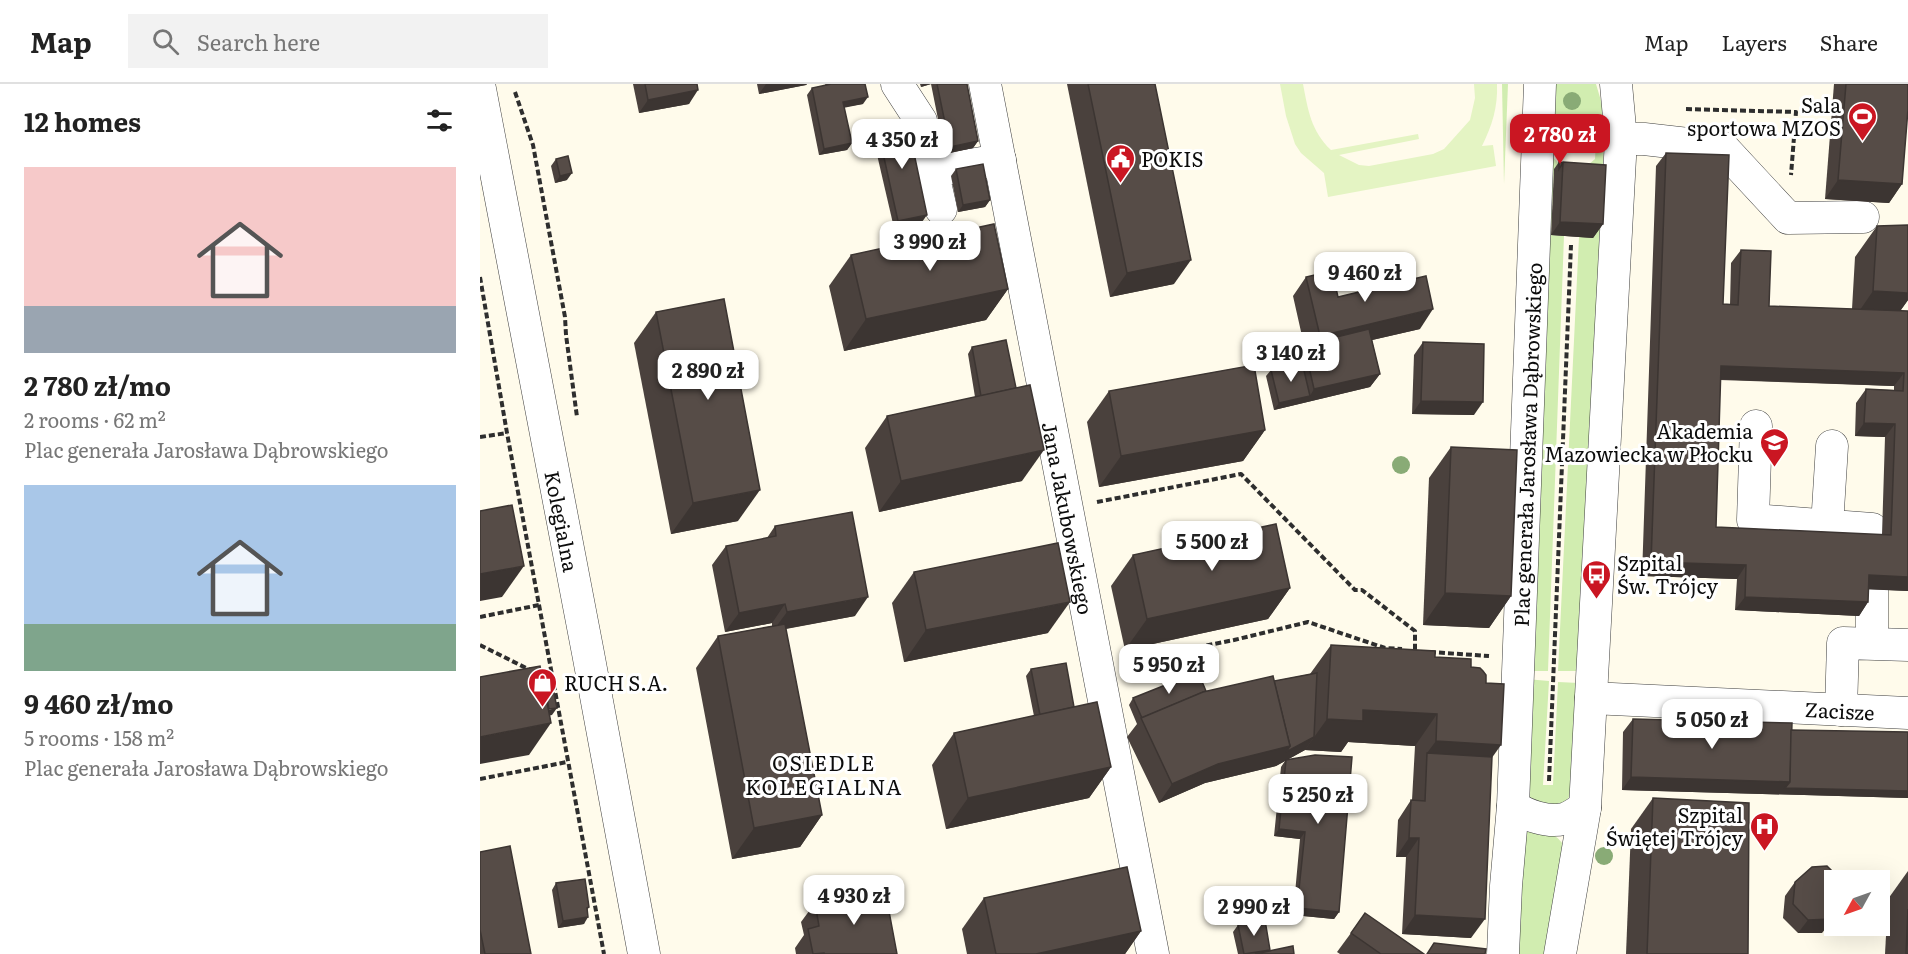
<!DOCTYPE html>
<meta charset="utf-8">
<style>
body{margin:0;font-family:Literata,serif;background:#f2f2f2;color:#222;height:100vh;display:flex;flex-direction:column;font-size:22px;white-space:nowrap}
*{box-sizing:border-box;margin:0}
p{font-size:20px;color:#767676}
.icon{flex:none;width:33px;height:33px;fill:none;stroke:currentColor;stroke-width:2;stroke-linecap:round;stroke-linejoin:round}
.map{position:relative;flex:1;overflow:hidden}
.side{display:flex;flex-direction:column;background:#fff;width:480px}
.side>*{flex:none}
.needle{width:39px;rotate:230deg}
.tools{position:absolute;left:1344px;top:786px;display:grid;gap:12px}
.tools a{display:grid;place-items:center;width:66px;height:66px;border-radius:0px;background:#fff;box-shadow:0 6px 24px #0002;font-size:30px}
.price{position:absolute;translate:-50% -51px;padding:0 14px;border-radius:12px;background:#fff;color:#222;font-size:20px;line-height:39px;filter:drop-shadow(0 2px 3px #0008)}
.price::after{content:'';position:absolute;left:50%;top:36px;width:18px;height:14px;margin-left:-9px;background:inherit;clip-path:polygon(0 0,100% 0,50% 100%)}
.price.current{background:#ca1622;color:#fff}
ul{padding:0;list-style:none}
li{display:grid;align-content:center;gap:12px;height:318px;padding:0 24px}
li span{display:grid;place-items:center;height:186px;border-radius:0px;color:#555}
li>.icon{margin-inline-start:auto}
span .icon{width:108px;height:108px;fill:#fffc;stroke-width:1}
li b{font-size:26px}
h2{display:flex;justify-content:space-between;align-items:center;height:72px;padding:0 24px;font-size:26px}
header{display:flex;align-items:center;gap:36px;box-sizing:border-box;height:84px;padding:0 30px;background:#fff;border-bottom:2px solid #e0e0e0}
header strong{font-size:28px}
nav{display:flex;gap:33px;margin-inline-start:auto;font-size:21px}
.search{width:420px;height:54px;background:#f2f2f2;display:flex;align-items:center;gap:15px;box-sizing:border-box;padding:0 21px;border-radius:0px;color:#767676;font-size:22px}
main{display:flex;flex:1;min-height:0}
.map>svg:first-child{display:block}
.green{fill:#d1edb0}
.pitch{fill:#e4f4c3}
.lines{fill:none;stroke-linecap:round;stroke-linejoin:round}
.minor-casing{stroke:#3f3f3f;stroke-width:33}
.path{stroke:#2e2e2e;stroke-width:4;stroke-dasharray:6 3;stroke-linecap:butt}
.minor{stroke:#fff;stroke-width:32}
.tree{fill:#89ab76}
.wall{fill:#4a413d;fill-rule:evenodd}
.shaded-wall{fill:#3c3532}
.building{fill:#564c47;stroke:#3c3532;stroke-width:1.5;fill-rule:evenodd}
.labels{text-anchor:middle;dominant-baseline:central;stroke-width:6;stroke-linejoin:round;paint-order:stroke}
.poi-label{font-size:20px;fill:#0c0c0c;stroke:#fff;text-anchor:end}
.street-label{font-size:20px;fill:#0c0c0c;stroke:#fff}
.neighbourhood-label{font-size:21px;letter-spacing:1.5px;fill:#0c0c0c;stroke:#fff}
</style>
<header>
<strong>Map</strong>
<div class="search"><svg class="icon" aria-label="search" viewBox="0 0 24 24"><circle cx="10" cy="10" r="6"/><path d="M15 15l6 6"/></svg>Search here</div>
<nav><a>Map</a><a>Layers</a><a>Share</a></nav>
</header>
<main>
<section class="side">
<h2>12 homes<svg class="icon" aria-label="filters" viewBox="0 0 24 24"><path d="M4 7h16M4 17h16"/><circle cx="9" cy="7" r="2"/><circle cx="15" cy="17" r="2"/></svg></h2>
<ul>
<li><span style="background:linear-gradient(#f6c9c9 75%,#9aa5b1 0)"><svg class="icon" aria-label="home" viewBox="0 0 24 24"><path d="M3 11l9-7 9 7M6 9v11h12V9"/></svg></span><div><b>2 780 zł/mo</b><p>2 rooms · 62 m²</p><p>Plac generała Jarosława Dąbrowskiego</p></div></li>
<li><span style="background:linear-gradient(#a9c7e8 75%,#7fa58c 0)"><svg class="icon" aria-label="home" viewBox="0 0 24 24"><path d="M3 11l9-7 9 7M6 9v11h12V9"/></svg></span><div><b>9 460 zł/mo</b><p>5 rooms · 158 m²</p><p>Plac generała Jarosława Dąbrowskiego</p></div></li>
</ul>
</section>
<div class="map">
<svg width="1428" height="870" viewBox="0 0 1428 870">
<rect width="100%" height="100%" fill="#fffbeb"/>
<g class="green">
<polygon points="1022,0 1028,0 1024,100"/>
<polygon points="1070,0 1116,0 1124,27 1124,56 1100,587 1078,587 1099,153 1113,153 1101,87 1115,75 1116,57 1104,43 1086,43 1073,54 1072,72 1084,86 1074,86 1071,151 1084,152 1068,587 1046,587"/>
<path d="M1046 595 1069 597 1063 701H1073L1078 598 1099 599 1093 705C1085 728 1063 726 1047 712Z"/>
<path d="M1055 746C1068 748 1077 750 1084 762L1066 870H1037L1045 750 1048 747Z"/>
</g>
<path class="pitch" d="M800 0H823C828 26 831 47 851 66L938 50 939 55 859 71 879 81 889 82 953 70 964 65 990 36 995 14 994 0H1017C1018 23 1012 42 1002 62L1013 61 1016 82 848 113 844 89 821 69 815 60 806 32Z"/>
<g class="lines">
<defs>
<g id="minor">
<polyline points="417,0 441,37 461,125"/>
<path id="s1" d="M505 0 673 870"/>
<path id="s2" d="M0 5 108 569 164 870"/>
<polyline points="1141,55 1164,55 1243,64 1308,134 1383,133"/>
<polyline points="453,87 520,76"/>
<polyline points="1276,342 1273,436 1392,445 1392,464"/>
<polyline points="1347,442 1352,362"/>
<polyline points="1392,505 1392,559"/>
<path id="s3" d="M1111 614 1428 629"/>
<polyline points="1361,626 1363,559 1428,561"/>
<path d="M1033 722C1045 731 1068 739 1083 735 1090 734 1098 727 1105 724"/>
<path id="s4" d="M1023 870 1026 802 1033 722 1060 0"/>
<polyline points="1080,870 1105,724 1141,55 1136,0"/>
</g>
</defs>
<use href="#minor" class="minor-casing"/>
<g class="path">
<polyline points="35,8 53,61 85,233 86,251 97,333"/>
<polyline points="1206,25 1316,28 1311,91"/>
<polyline points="0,193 27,349 124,870"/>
<polyline points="0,353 27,349"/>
<polyline points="617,418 761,390 875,506 882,506 935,547 935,567"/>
<polyline points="0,533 59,521"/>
<polyline points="0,561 50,586"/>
<polyline points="950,568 1009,572"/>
<polyline points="647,577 754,556 828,538 905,564 922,565"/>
<polyline points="0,695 87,678"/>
<polyline points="1069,697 1091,161"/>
</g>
<use href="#minor" class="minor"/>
</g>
<g class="tree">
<circle cx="1092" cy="17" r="9"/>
<circle cx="921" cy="381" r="9"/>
<circle cx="1124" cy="772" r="9"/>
</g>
<g class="wall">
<polygon points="153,0 217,0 209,20 159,29"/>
<polygon points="277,0 327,0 326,1 279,10"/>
<polygon points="345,0 385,0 383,20 364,23 372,59 367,66 339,71 327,11 332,4 346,2"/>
<polygon points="440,0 487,0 498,57 493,64 465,70 451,0 441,3"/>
<polygon points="587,0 675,0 694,200 630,213"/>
<polygon points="1354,0 1428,0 1422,100 1409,119 1345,115"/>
<polygon points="397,42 442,138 414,144 392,49"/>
<path d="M1186 69 1243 220 1250 221 1251 179 1261 166 1289 222 1372 225 1375 173 1397 142 1428 216 1420 227H1428V507L1388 505V518L1379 532 1255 526 1257 495 1162 492 1176 82ZM1240 296 1414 302V306L1386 305 1376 319 1375 352 1405 353 1402 451 1236 443Z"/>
<polygon points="76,75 87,96 75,99 71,82"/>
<polygon points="1079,78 1083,79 1123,140 1113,154 1071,151 1074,85"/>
<polygon points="476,85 510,116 505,123 478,128 471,92"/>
<polygon points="371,171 528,205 506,236 364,267 349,202"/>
<polygon points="826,193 858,213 940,245 892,256 900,290 890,303 794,326 786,292 791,286 816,280 815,274 824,261 813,212"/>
<polygon points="176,228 258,437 191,450 154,259"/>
<polygon points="943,258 994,331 932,330 934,271"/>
<polygon points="492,263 542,397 399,428 385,364 407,332 495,313 488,270"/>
<polygon points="629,307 785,346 763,377 619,403 607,338"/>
<polygon points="971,363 1031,512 1009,544 943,541 949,394"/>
<polygon points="295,442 375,532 306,545 342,731 320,763 252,775 216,584 238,552 292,542 292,539 245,548 232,481 246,462 287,454"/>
<polygon points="653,471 810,504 788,535 645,566 631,502"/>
<polygon points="434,488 568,549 424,578 412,519"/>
<polygon points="851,561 955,573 991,583 1006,599 1012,673 991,854 922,850 926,773 916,773 918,736 931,716 932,716 935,662 868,658 861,668 825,666 807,676 859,828 854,835 813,831 820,755 794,752 801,683 805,677 796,682 725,699 679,719 647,653 657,640 649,621 653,614 726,607 794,597 830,590"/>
<polygon points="551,585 594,623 631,683 609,714 466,745 452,681 474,649 554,632 546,592"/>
<polygon points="1153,635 1311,646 1428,648 1428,714 1142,706 1143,648"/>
<polygon points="1173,714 1268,870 1146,870 1151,745"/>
<polygon points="0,768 51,870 0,870"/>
<polygon points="1428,787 1428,870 1405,870 1408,815"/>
<polygon points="1315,798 1342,849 1318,849 1303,834 1305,812"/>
<polygon points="76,799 109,823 107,826 104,840 78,844 72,806"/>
<polygon points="504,814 661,847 645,870 487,870 482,845"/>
<polygon points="335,819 417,870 316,870 315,864 324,851 321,838"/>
<polygon points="758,841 790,867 814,870 758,870 753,848"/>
<polygon points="871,849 944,870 860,870 857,868"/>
</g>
<g class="shaded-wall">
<polygon points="286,0 327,0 326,1 279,10"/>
<polygon points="443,0 451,0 441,3"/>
<polygon points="218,6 209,20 159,29 168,16"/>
<polygon points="388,13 383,20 358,25 363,18"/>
<polygon points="498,57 493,64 465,70 470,63"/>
<polygon points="372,59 367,66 339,71 344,65"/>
<polygon points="92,89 87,96 75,99 80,92"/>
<polygon points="1358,96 1422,100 1409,119 1345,115"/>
<polygon points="510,116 505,123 478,128 483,121"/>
<polygon points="447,131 442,138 414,144 418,137"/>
<polygon points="1080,138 1123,140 1113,154 1071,151"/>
<polygon points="711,176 694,200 630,213 647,189"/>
<polygon points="528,205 506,236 364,267 386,235"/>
<polygon points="1393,207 1428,209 1428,216 1411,240 1371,239"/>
<polygon points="953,225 940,245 827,271 840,252"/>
<polygon points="1241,282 1424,289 1414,302 1231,295"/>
<polygon points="900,290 890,303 794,326 799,319 830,312 834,305"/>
<polygon points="941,317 1003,318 994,331 932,330"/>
<polygon points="1384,339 1415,340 1405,353 1375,352"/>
<polygon points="785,346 763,377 619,403 641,372"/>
<polygon points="564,366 542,397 399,428 421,397"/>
<polygon points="280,406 258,437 191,450 213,419"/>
<polygon points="1171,478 1266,481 1257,495 1162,492"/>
<polygon points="44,482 22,513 0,517 0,490"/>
<polygon points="1389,491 1428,493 1428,507 1380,505"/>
<polygon points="810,504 788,535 645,566 667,535"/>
<polygon points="965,509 1031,512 1009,544 943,541"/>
<polygon points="388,513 375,532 293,547 307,528"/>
<polygon points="1265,513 1388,518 1379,532 1255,526"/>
<polygon points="590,518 568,549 424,578 446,546"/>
<polygon points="305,520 292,539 245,548 259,529"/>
<polygon points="77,624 72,631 57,634 62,627"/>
<polygon points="883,626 957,630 935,662 868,658 861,668 825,666 847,635"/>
<polygon points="71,639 49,671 0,680 0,653"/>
<polygon points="834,653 825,666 796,682 725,699 679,719 692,700 738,680"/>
<polygon points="956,657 1021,661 999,692 947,669"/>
<polygon points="631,683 609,714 466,745 488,714"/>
<polygon points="1151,693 1310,698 1428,707 1428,714 1142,706"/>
<polygon points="342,731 320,763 252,775 274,744"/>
<polygon points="799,745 825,748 820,755 794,752"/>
<polygon points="929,754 939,754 926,773 916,773"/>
<polygon points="817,824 859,828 854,835 813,831"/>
<polygon points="935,831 1005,835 991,854 922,850"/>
<polygon points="1354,832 1354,834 1342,849 1318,849 1328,836"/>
<polygon points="108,833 104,840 78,844 83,837"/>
<polygon points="661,847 645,870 556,870"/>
</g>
<g class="building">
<polygon points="165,0 217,0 218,6 168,16"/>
<polygon points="351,0 385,0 388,13 363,18 372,59 344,65 332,4"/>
<polygon points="457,0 487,0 498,57 470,63"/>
<polygon points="608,0 675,0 711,176 647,189"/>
<polygon points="1366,0 1428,0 1428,25 1422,100 1358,96"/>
<polygon points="427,36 447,131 418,137 397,42"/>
<path d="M1186 69 1249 71 1243 220 1258 221 1261 166 1291 167 1289 222 1428 227V493L1389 491 1388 518 1265 513 1266 481 1171 478ZM1241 282 1424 289 1423 307 1386 305 1384 339 1415 340 1411 451 1236 443Z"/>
<polygon points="88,72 92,89 80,92 76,75"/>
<polygon points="1079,78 1083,79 1079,85"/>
<polygon points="1083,78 1126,81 1123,140 1080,138"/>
<polygon points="503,80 510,116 483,121 476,85"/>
<polygon points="514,140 528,205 386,235 371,171"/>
<polygon points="1428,141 1428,209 1393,207 1397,142"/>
<polygon points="852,187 858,213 946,192 953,225 840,252 826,193"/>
<polygon points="244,215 280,406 213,419 176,228"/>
<polygon points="889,245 900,290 834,305 824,261"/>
<polygon points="526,256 536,304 501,312 492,263"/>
<polygon points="943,258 1004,260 1003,318 941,317"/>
<polygon points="822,278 830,312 799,319 791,286"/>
<polygon points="774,281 785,346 641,372 629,307"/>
<polygon points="550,301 564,366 421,397 407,332"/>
<polygon points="971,363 1037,366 1031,512 965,509"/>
<polygon points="32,421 44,482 0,490 0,427"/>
<polygon points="372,428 388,513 307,528 305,520 259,529 246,462 296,452 295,442"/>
<polygon points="796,440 810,504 667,535 653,471"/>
<polygon points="578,459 590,518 446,546 434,488"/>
<polygon points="305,540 342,731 274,744 238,552"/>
<polygon points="851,561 955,567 955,573 991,575 991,583 1000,584 1003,587 1006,591 1006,599 1024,600 1021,661 956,657 957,630 883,626 883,637 847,635"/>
<polygon points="586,579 594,623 560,631 551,585"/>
<polygon points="60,582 71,639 0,653 0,593"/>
<polygon points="718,588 726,607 662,634 653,614"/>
<polygon points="837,589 834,653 806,668 810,662 794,597"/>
<polygon points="793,592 810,662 738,680 692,700 661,634 723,608"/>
<polygon points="74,609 77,624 69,625 66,610"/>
<polygon points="617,618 631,683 488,714 474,649"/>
<polygon points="1153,635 1312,639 1310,698 1151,693"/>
<polygon points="1311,646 1428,648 1428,707 1305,704 1310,698"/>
<polygon points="947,669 1012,673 1005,835 935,831 939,754 929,754 931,716 945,717"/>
<polygon points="835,671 872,673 859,828 817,824 825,748 799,745 806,676"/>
<polygon points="1173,714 1269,719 1268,870 1167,870"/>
<polygon points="30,762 51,870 5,870 0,846 0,768"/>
<polygon points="1347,782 1361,796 1354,796 1354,832 1352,835 1328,836 1313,820 1315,798 1332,783"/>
<polygon points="647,783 661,847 556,870 516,870 504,814"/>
<polygon points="105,795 109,823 107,824 108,833 83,837 76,799"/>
<polygon points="405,806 417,870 344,870 344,869 333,870 328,845 339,842 335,819"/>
<polygon points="1428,825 1428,870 1426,870"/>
<polygon points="885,829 944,870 901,870 871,849"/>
<polygon points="785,836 790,866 764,870 758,841"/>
<polygon points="954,859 1006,865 1005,870 947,870"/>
<polygon points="813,862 814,870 775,870"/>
</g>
<defs>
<symbol id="stadium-pin" viewBox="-11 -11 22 30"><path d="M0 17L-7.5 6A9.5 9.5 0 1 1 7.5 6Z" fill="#ca1622" stroke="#fff"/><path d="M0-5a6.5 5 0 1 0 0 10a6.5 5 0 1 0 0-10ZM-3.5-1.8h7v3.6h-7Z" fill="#fff"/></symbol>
<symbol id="civic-pin" viewBox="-11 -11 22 30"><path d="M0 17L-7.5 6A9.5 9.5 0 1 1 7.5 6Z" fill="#ca1622" stroke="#fff"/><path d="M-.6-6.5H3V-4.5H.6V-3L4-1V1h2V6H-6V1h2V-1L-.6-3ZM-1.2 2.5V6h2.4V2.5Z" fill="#fff"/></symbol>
<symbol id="university-pin" viewBox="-11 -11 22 30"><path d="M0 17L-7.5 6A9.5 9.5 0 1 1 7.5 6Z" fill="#ca1622" stroke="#fff"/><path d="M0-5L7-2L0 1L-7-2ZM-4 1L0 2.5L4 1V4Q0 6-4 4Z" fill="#fff"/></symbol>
<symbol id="bus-pin" viewBox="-11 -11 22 30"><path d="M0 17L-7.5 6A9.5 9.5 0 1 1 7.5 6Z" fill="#ca1622" stroke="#fff"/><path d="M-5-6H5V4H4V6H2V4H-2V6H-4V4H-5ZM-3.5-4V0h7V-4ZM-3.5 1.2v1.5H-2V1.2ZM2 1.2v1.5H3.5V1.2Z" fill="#fff"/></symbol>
<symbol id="shop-pin" viewBox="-11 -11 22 30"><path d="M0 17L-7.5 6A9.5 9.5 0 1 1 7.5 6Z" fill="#ca1622" stroke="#fff"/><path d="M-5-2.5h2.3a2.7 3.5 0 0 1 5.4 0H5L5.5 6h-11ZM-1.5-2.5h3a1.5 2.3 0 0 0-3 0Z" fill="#fff"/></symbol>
<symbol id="hospital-pin" viewBox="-11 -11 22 30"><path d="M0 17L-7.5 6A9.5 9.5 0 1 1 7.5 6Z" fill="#ca1622" stroke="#fff"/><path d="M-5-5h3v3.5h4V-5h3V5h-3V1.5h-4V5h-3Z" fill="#fff"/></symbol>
</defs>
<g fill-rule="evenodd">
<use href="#stadium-pin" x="1366" y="16" width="33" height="45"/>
<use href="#civic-pin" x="624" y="58" width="33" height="45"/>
<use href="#university-pin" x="1278" y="342" width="33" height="45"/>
<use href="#bus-pin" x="1100" y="474" width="33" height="45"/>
<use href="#shop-pin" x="46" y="582" width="33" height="45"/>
<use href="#hospital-pin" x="1268" y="726" width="33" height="45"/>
</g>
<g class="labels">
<g class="poi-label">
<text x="1361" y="20">Sala<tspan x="1361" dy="23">sportowa MZOS</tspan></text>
<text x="661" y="74" text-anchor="start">POKIS</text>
<text x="1273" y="346">Akademia<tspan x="1273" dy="23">Mazowiecka w Płocku</tspan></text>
<text x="1137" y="478" text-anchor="start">Szpital<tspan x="1137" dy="23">Św. Trójcy</tspan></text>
<text x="84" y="598" text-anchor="start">RUCH S.A.</text>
<text x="1263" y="730">Szpital<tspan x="1263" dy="23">Świętej Trójcy</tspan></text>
</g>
<g class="street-label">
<text stroke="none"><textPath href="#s4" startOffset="510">Plac generała Jarosława Dąbrowskiego</textPath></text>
<text stroke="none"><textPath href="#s1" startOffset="442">Jana Jakubowskiego</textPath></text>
<text stroke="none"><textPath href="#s2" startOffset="440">Kolegialna</textPath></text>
<text stroke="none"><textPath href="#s3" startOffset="249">Zacisze</textPath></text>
</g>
<g class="neighbourhood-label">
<text x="344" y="677">OSIEDLE<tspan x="344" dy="24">KOLEGIALNA</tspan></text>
</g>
</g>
</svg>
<div class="tools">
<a><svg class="needle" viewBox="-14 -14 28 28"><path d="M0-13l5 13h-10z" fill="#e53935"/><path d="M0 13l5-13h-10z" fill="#767676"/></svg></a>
</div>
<b class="price current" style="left:1080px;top:81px">2 780 zł</b>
<b class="price" style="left:422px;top:86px">4 350 zł</b>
<b class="price" style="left:450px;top:188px">3 990 zł</b>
<b class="price" style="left:885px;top:219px">9 460 zł</b>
<b class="price" style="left:811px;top:299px">3 140 zł</b>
<b class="price" style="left:228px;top:317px">2 890 zł</b>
<b class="price" style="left:732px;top:488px">5 500 zł</b>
<b class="price" style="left:689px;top:611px">5 950 zł</b>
<b class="price" style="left:1232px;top:666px">5 050 zł</b>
<b class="price" style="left:838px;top:741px">5 250 zł</b>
<b class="price" style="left:374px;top:842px">4 930 zł</b>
<b class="price" style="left:774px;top:853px">2 990 zł</b>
</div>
</main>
